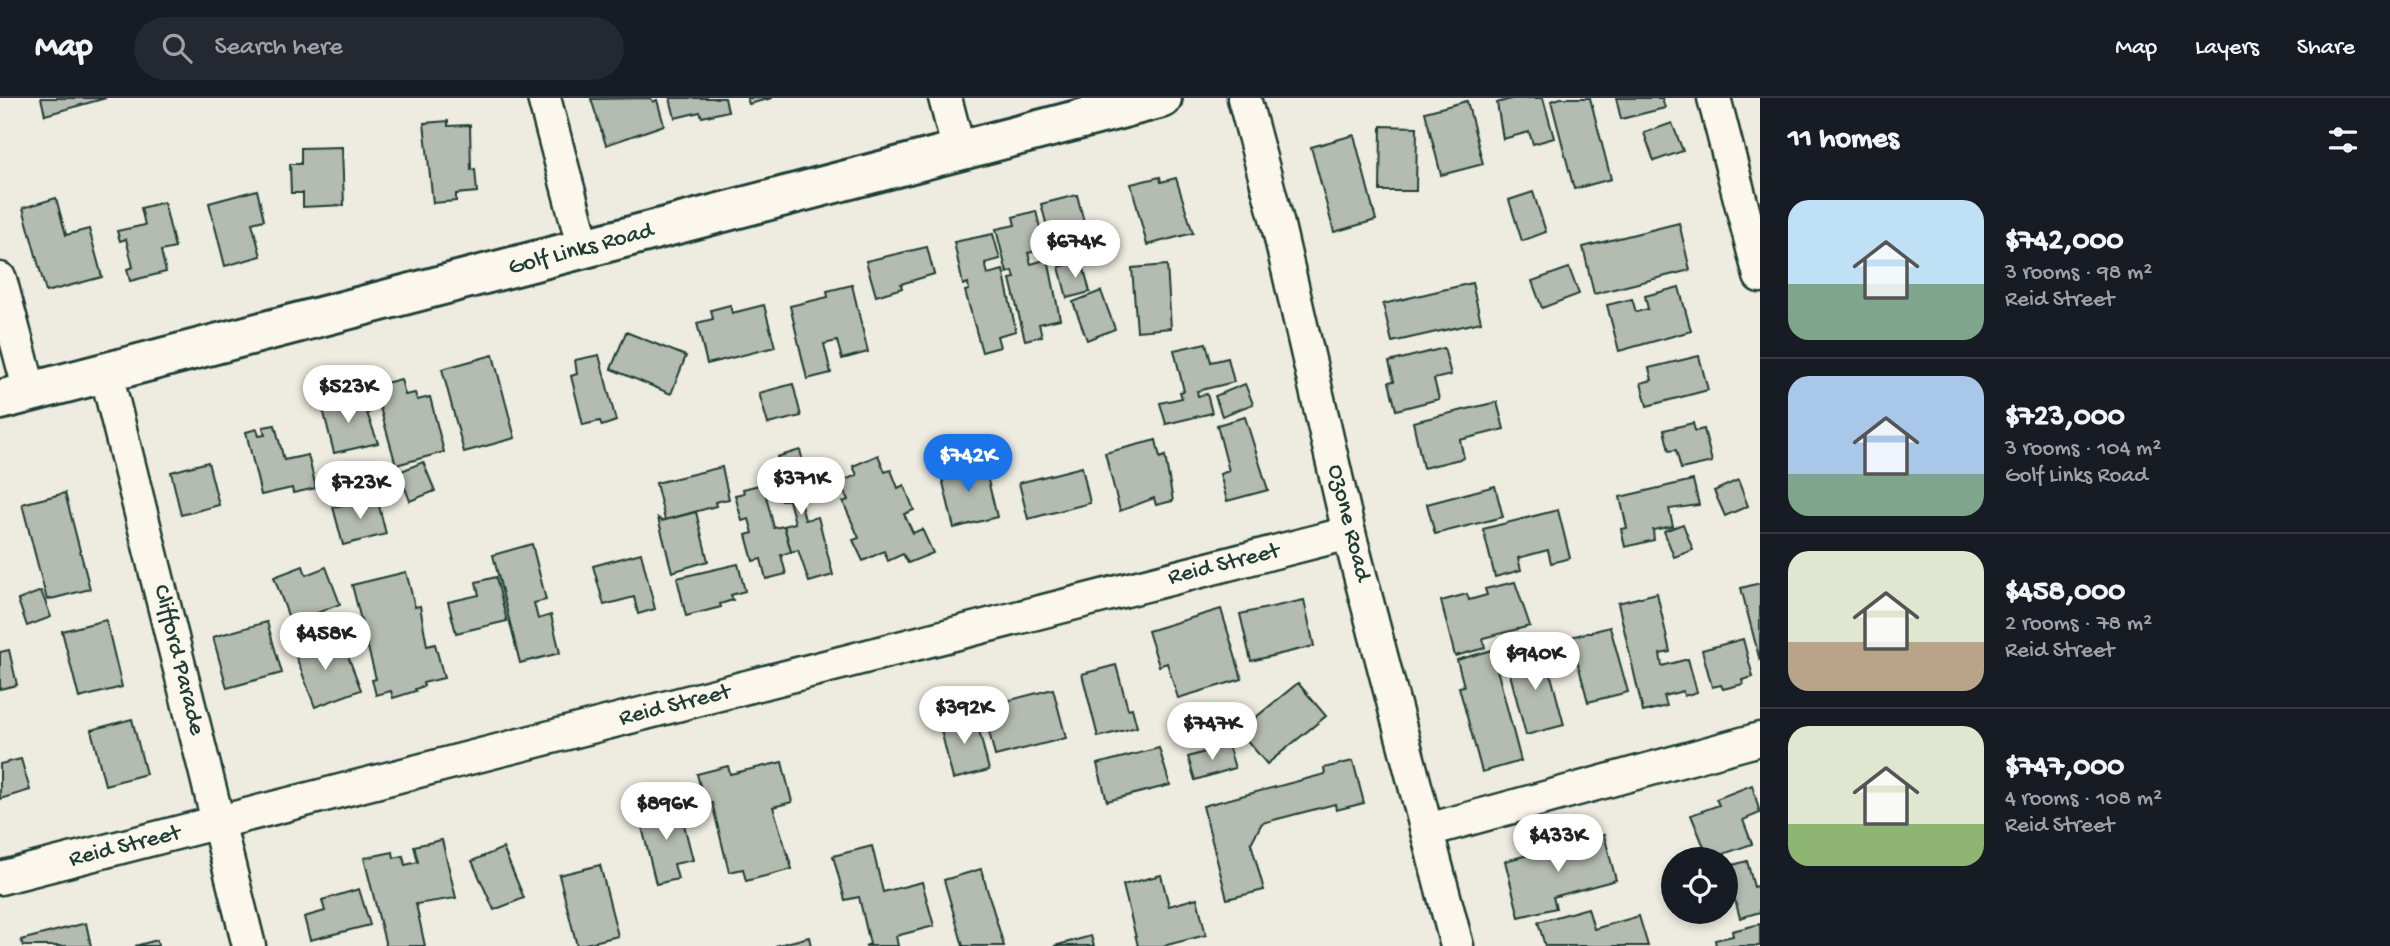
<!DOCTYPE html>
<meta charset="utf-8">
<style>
body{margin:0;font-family:"Gochi Hand",sans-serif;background:#242831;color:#f1f3f6;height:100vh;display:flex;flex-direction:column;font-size:26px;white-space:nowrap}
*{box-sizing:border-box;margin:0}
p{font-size:23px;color:#9ea1a6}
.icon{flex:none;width:38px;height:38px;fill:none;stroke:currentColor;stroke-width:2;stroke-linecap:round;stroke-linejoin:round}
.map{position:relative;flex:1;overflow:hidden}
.panel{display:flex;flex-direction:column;background:#171b24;width:630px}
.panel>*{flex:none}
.controls{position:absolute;left:1661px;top:749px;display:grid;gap:14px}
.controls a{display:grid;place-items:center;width:77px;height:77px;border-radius:50%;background:#171b24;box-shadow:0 4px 10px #0003;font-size:35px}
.price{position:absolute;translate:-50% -60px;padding:0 16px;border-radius:24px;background:#fff;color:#222;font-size:23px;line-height:46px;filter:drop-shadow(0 2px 4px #0008)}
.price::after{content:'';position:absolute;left:50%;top:42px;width:21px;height:16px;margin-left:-10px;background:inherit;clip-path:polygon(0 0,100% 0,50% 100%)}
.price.selected{background:#1a73e8;color:#fff}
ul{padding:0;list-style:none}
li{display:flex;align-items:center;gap:21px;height:175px;padding:0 28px}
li+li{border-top:2px solid #363941}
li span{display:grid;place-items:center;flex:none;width:196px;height:140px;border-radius:21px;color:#555}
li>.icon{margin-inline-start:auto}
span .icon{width:84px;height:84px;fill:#fffc;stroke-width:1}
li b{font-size:30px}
h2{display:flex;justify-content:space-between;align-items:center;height:84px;padding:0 28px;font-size:30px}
header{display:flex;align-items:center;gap:42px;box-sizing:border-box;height:98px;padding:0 35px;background:#171b24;border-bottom:2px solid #363941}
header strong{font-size:33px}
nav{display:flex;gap:38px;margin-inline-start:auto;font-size:24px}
.search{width:490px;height:63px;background:#242831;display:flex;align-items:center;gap:18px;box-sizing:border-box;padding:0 24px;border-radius:38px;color:#9ea1a6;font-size:26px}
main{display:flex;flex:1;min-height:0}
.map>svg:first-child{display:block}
.building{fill:#b4bbb0;stroke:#1f3d34;stroke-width:2}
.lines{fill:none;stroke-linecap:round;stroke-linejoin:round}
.street-casing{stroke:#1f3d34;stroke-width:37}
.secondary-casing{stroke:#1f3d34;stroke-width:44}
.street{stroke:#fbf7ec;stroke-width:32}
.secondary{stroke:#fbf7ec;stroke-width:38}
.labels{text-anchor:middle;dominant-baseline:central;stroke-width:5;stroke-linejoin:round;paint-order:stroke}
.street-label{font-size:24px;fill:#1f3d34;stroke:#fbf7ec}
</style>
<header>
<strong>Map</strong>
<div class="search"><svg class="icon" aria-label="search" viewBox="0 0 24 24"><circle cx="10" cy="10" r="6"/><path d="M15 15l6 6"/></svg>Search here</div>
<nav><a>Map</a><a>Layers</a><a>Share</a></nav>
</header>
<main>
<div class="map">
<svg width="1760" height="848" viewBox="0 0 1760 848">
<rect width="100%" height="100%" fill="#eeece1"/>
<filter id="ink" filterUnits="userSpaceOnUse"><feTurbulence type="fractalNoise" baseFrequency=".0143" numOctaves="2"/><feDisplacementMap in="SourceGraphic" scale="14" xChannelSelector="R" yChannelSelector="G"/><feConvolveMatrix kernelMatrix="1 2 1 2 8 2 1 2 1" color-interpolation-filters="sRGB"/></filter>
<g filter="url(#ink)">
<g class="building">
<polygon points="41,0 106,0 45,17"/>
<polygon points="651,0 653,4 657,2 664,27 606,47 591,1"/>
<polygon points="670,0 725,0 728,13 702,19 700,14 675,20"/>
<polygon points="747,0 772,0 749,6"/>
<polygon points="1514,0 1543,0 1554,40 1533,46 1529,34 1503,41 1497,5"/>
<polygon points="1561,0 1590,0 1611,81 1574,91 1551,3"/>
<polygon points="1616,0 1662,0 1665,10 1621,21"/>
<polygon points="1467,3 1483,66 1441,77 1425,14"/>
<polygon points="448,23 448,28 470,27 471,72 475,71 477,94 456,96 456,103 433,105 424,25"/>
<polygon points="1672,25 1683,53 1654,63 1644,35"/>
<polygon points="1381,28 1417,29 1416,93 1380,93"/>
<polygon points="1354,37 1376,122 1334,134 1311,49"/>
<polygon points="342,49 344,107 303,109 303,95 291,95 290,66 301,66 301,50"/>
<polygon points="1160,79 1161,84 1176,80 1193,135 1147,147 1131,86"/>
<polygon points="257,92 264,122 252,125 261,158 225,168 209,105"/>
<polygon points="1533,94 1546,134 1522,143 1509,102"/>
<polygon points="1077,97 1092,155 1061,163 1053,130 1048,132 1041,106"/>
<polygon points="56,100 66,137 89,131 102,179 46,194 23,110"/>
<polygon points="164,104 175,150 161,153 166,174 130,183 127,171 133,169 126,141 120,143 117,133 145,127 141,110"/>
<polygon points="1036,113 1045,151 1028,155 1031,166 1048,161 1060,221 1039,226 1042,238 1025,242 1010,181 1015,180 1013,173 1007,175 996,131 1015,127 1013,119"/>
<polygon points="1679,125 1690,172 1594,196 1583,149"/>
<polygon points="993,136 1000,161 985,165 988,176 1003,172 1016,233 997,238 1000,249 982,254 965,193 969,192 968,185 963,187 954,144"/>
<polygon points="927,149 934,176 901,186 902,190 876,198 866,163"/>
<polygon points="1082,163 1090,194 1067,200 1059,169"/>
<polygon points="1167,167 1171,230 1137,233 1132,170"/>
<polygon points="1569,170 1579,196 1542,210 1532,183"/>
<polygon points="1472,185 1481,224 1392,244 1383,206"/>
<polygon points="852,187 868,254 842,261 837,243 824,246 831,275 807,281 790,208 828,199 827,193"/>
<polygon points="1679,189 1691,233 1619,253 1607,207 1632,201 1636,214 1648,211 1645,198"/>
<polygon points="1101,193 1115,231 1087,242 1073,204"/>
<polygon points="730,207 732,215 764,207 775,249 707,266 697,225 713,221 711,212"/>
<polygon points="626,234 686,258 671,296 611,271"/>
<polygon points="1206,245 1211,264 1228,260 1234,284 1197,293 1198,298 1207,296 1212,315 1166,326 1160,305 1182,300 1180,294 1184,293 1174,252"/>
<polygon points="1444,250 1451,277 1434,281 1439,301 1396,312 1389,284 1394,283 1389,264"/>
<polygon points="493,257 515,340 464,354 442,271"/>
<polygon points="599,257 616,323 602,328 600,323 583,327 571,278 577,276 575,262"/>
<polygon points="1699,258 1708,292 1647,308 1641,285 1652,282 1649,270"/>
<polygon points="401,281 405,297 415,295 417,302 430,299 444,354 396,367 374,288"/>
<polygon points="793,286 801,318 768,326 759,295"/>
<polygon points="1245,286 1253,306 1222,318 1215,298"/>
<polygon points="338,298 342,312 368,304 370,314 367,315 378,345 334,355 321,303"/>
<polygon points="1497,304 1504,331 1460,342 1464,360 1423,370 1413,324"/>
<polygon points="1245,319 1268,392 1227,403 1220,376 1229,373 1217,327"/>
<polygon points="1693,325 1695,333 1704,331 1712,364 1681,371 1676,352 1669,353 1664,332"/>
<polygon points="275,327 284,362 308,357 316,390 293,395 292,390 261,397 246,334 257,331 259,338 265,337 263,329"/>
<polygon points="1156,342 1160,360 1165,358 1173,403 1156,407 1154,400 1120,413 1105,355"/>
<polygon points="800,352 812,399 800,402 805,422 818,419 833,477 809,484 798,452 791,454 784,428 795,425 789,402 777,402 770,376 781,373 777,359"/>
<polygon points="878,357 885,374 891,372 898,390 904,387 914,412 904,416 913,435 922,431 933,455 908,465 903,456 888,463 884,453 863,463 853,442 859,440 843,404 848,402 840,384 857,377 853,368"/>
<polygon points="983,362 997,419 954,430 940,372"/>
<polygon points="208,364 219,407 181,417 171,374"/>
<polygon points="423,364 435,393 410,403 399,374"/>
<polygon points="722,369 729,401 715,404 716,408 665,422 656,385"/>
<polygon points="1082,369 1090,405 1028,421 1019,385"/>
<polygon points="1693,382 1699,407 1669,411 1673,428 1653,432 1654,442 1625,449 1621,431 1627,430 1620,399"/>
<polygon points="1738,382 1748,408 1725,418 1714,393"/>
<polygon points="763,386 774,430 784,428 791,454 781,457 786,476 766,481 761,461 753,463 746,437 753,435 749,421 742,423 735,397 744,395 743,391"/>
<polygon points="1495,388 1503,419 1435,436 1427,406"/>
<polygon points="65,395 90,491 47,502 22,406"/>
<polygon points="377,400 386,436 343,447 333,409"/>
<polygon points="1558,412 1570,460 1551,465 1548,452 1518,460 1521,472 1495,479 1483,431"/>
<polygon points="696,414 708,463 672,474 658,420 662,423"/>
<polygon points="1683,426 1693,452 1674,459 1664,433"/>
<polygon points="532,446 546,502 534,505 538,521 551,517 560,555 520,565 493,457"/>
<polygon points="641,455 655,511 638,516 634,499 604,507 593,468"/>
<polygon points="738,466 745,493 731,497 733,502 720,506 721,509 686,518 677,480"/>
<polygon points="303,468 306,477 326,469 340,506 312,517 318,534 297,542 274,479"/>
<polygon points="406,474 415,509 420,508 427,548 435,546 444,580 423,585 424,588 415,591 416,593 393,600 391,593 376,597 372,582 376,581 352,487"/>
<polygon points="496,479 507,523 456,535 448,504 479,497 476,484"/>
<polygon points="1515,484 1530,528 1483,540 1485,550 1455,558 1441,503 1467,496 1469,502 1487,497 1485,491"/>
<polygon points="1760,485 1760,563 1741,490"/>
<polygon points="41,493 51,519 27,528 18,502"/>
<polygon points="1657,495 1670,554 1660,556 1662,568 1688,561 1697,594 1684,598 1683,593 1664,598 1667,608 1643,614 1618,505"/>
<polygon points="1304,502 1314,548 1251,563 1240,516"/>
<polygon points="1221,511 1242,581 1178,600 1167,565 1159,568 1148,533"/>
<polygon points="106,522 122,589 79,600 62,533"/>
<polygon points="267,524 282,575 227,590 213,539"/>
<polygon points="1610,529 1628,594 1588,604 1571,539"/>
<polygon points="319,538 327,559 346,553 361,592 315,609 292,548"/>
<polygon points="1743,541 1753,579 1742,582 1743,586 1723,591 1721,587 1712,589 1702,552"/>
<polygon points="1544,551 1564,627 1526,637 1506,561"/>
<polygon points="9,552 17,587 0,591 0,554"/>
<polygon points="1492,552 1521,663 1482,674 1459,589 1464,588 1457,562"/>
<polygon points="1116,567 1128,611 1132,610 1137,629 1098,639 1082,576"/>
<polygon points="1298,585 1326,618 1267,666 1239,633"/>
<polygon points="1053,591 1066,640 995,658 983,609"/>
<polygon points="975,616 989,672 953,681 939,624"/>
<polygon points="132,621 146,676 105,687 91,632"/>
<polygon points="1228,647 1235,670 1195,682 1188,659"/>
<polygon points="1159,650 1170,687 1107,703 1097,666"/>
<polygon points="21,661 30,692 0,701 0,666"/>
<polygon points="1353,663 1364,705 1336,712 1335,706 1262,725 1251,745 1264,792 1227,801 1203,708 1325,676 1324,670"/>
<polygon points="782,664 792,704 773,709 792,771 746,783 743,771 729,774 712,705 705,707 697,676 728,668 730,676"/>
<polygon points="1752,687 1760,715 1743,722 1752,746 1709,761 1691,717 1719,707 1716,701"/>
<polygon points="679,707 693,762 674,766 678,781 656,786 639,717"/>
<polygon points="1604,737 1616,782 1553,799 1556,810 1519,819 1505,763"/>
<polygon points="442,742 456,800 416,806 425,848 386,848 364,760 393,754 394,760 403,758 405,767 418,764 414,748"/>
<polygon points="872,748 883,794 922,784 934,828 896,838 898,848 865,848 870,846 859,799 845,802 833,758"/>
<polygon points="503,750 524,800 494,812 472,763"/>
<polygon points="1747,763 1754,789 1760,787 1760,814 1740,820 1726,769"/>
<polygon points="600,767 618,838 577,848 559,777"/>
<polygon points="981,771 1004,848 963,848 944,782"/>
<polygon points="1161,777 1169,808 1197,800 1206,837 1163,848 1138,848 1123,787"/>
<polygon points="359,791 370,827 310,842 304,819 325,813 322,802"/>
<polygon points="1588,810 1594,831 1639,818 1648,848 1545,848 1538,824"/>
<polygon points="86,825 91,848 23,848 21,842"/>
<polygon points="1760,826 1760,848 1716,848 1715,842 1733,838 1732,833"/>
<polygon points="1091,838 1094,848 1054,848"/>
<polygon points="809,839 811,848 775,848"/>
<polygon points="157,842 158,848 135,848"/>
</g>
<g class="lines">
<defs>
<g id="street">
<polyline points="544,0 584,151"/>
<polyline points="945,0 959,53"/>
<polyline points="1244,0 1277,123 1349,435 1457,848"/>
<polyline points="1714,0 1760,178"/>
<polyline points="0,181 30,294"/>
<polyline points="106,275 249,848"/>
<polyline points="1428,732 1760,641"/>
<polyline points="0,780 1349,435"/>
</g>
<polyline id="secondary" points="0,302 1162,0"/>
</defs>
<use href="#street" class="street-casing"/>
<use href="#secondary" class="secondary-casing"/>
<use href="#street" class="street"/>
<use href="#secondary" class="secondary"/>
</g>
</g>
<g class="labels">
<g class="street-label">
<text transform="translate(581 152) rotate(-15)">Golf Links Road</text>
<text transform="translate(1348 425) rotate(76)">Ozone Road</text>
<text transform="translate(1224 467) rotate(-14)">Reid Street</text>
<text transform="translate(178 562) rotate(76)">Clifford Parade</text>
<text transform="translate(675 608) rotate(-14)">Reid Street</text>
<text transform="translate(125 749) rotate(-14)">Reid Street</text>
</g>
</g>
</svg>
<div class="controls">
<a><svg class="icon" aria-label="locate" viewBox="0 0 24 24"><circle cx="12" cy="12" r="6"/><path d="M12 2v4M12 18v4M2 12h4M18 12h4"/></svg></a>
</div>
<b class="price" style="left:1075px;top:182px">$674K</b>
<b class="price" style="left:348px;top:327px">$523K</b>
<b class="price selected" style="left:968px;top:396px">$742K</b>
<b class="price" style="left:801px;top:419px">$371K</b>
<b class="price" style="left:360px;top:423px">$723K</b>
<b class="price" style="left:325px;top:574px">$458K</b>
<b class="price" style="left:1535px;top:594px">$940K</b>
<b class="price" style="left:964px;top:648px">$392K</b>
<b class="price" style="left:1212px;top:664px">$747K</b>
<b class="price" style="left:666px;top:744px">$896K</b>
<b class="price" style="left:1558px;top:776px">$433K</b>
</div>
<section class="panel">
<h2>11 homes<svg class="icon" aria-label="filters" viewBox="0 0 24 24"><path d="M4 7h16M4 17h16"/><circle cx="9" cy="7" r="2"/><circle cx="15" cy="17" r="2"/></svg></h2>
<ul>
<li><span style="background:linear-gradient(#bfe0f5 60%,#7fa58c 0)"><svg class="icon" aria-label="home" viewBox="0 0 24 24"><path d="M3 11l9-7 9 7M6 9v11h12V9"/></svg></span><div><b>$742,000</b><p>3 rooms · 98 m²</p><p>Reid Street</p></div></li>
<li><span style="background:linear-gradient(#a9c7e8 70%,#7fa58c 0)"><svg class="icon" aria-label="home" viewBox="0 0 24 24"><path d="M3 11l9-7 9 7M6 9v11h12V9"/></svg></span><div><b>$723,000</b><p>3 rooms · 104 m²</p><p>Golf Links Road</p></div></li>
<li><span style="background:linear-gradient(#dfe7d0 65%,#b9a48a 0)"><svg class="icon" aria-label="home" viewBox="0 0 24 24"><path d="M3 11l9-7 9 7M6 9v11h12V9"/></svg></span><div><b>$458,000</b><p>2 rooms · 78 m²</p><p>Reid Street</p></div></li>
<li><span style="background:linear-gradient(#dfe7d0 70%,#8fb573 0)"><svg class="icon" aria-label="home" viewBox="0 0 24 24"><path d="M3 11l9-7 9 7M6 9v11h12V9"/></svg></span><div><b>$747,000</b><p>4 rooms · 108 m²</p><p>Reid Street</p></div></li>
</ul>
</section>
</main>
